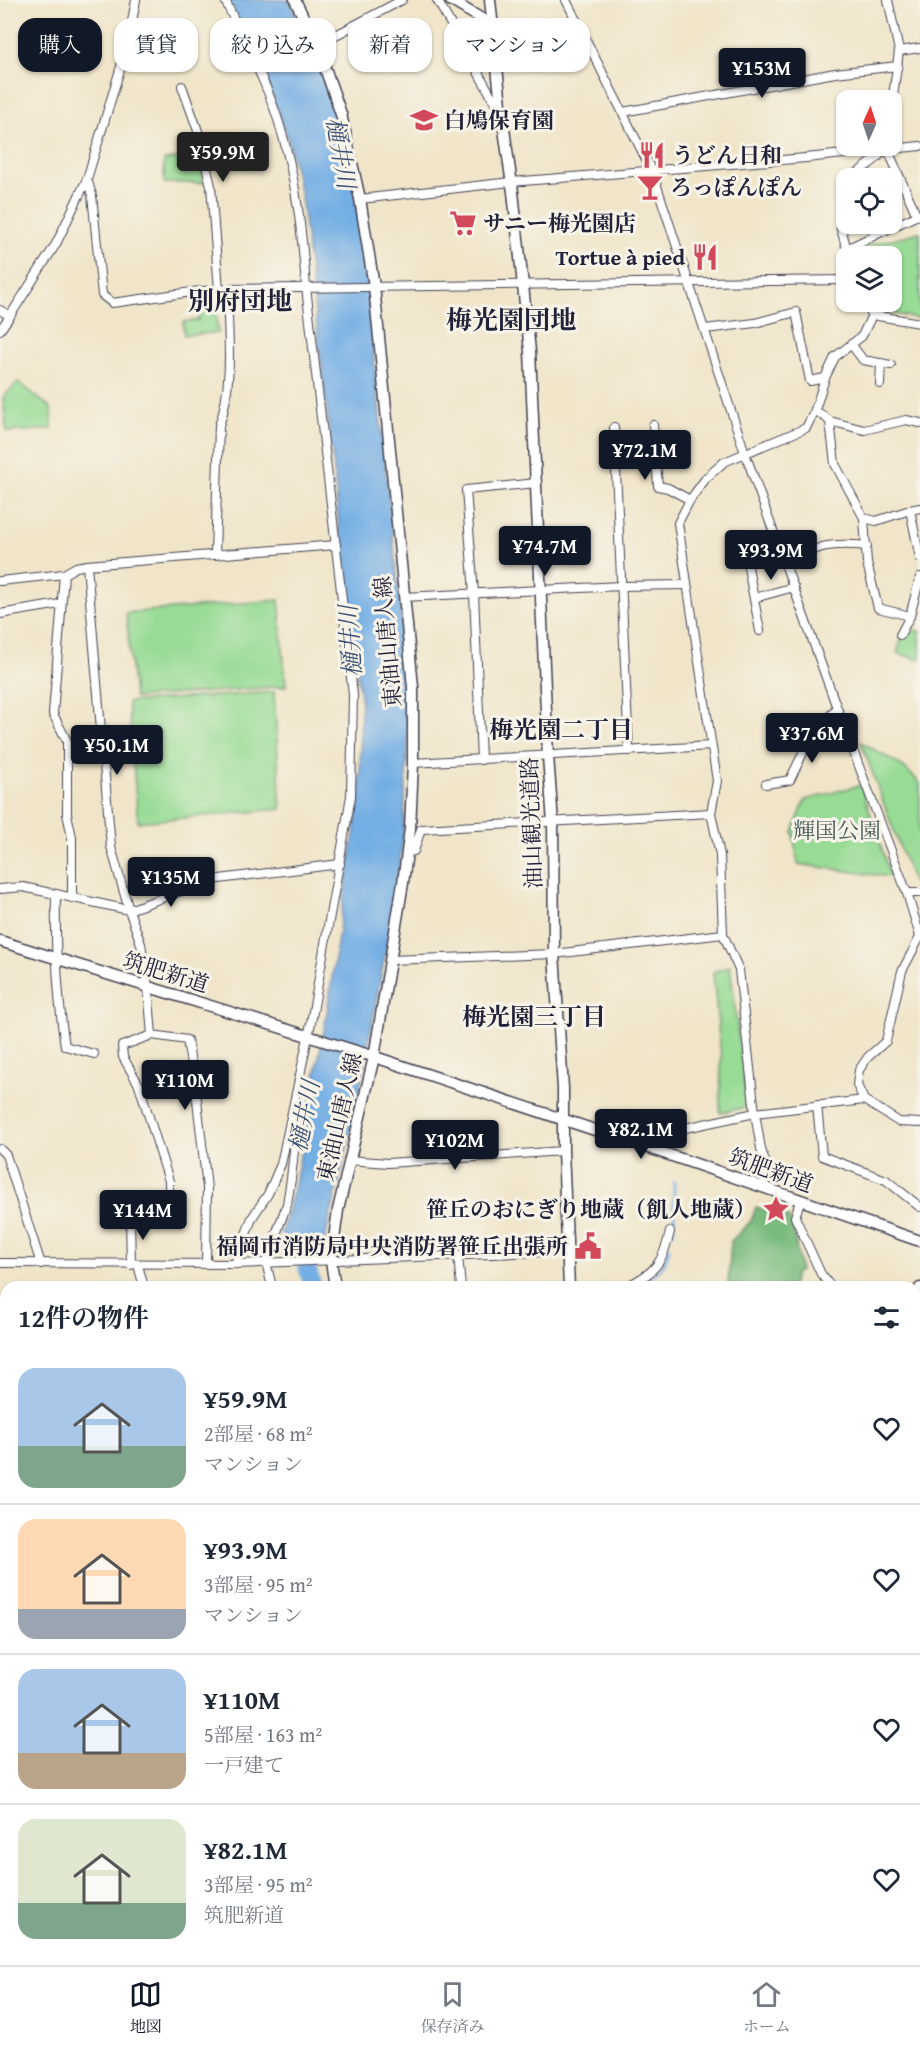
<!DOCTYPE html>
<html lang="ja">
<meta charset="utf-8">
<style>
body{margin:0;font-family:"Gentium Book Plus","Noto Serif JP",serif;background:#f2f2f3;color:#1f2937;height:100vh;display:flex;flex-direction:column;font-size:22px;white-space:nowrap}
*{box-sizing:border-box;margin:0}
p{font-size:20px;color:#747a83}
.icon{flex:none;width:33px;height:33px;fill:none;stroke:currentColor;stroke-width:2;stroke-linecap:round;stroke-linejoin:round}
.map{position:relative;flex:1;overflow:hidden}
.panel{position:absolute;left:0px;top:1281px;width:921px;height:684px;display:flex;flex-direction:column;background:#fff;border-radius:18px 18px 0 0;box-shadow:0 2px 4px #0004}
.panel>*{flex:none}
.guide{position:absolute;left:18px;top:18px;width:600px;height:54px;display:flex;gap:12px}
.needle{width:39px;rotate:3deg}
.buttons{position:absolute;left:836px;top:90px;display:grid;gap:12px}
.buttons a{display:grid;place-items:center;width:66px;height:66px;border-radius:12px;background:#fff;box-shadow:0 2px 4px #0004;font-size:30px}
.price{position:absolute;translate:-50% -51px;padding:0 14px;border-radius:6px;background:#111827;color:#fff;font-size:20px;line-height:39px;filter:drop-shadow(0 2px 3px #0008)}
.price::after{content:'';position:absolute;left:50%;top:36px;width:18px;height:14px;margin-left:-9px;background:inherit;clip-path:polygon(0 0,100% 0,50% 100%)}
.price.on{background:#222;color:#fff}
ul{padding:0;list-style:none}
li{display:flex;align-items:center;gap:18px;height:150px;padding:0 18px}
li+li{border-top:2px solid #e0e1e3}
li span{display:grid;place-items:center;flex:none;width:168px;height:120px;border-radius:18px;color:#555}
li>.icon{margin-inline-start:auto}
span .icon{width:72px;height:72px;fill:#fffc;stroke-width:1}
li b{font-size:26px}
h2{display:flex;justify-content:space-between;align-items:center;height:72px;padding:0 18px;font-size:26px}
.pill{padding:0 21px;border-radius:18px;background:#fff;box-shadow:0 2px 4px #0004;font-size:21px;line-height:54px}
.pill.on{background:#111827;color:#fff}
.menu{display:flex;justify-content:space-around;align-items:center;height:84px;border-top:2px solid #e0e1e3;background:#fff;font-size:16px;color:#747a83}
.menu a{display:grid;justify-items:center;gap:3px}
.menu .on{color:#111827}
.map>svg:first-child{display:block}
.green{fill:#97db94;stroke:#5c7e68;stroke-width:1.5}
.forest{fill:#79bb7e;stroke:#4e6e5c;stroke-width:1.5}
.water{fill:#73aee4;stroke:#4a6890;stroke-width:1.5}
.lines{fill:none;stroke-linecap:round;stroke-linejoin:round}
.stream{stroke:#73aee4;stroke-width:3}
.river{stroke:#73aee4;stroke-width:18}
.street-casing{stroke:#413f50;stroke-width:10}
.secondary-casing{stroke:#413f50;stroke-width:13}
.street{stroke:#fff;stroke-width:8}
.secondary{stroke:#fff;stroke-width:10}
.labels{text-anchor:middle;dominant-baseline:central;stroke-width:6;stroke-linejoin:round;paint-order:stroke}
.poi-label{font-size:22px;font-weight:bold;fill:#22223b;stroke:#f7f3e8;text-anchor:start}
.street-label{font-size:22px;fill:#22223b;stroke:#f7f3e8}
.park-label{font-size:22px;fill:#455a56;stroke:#f7f3e8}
.water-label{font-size:24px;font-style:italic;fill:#3e5376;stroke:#f7f3e8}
.neighbourhood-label{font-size:24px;font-weight:bold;fill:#22223b;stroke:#f7f3e8}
.quarter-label{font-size:26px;font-weight:bold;fill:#22223b;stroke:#f7f3e8}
</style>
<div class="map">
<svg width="920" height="1965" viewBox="0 0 920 1965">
<rect width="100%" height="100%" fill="#f7f3e8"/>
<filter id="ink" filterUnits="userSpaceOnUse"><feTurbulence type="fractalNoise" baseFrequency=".0167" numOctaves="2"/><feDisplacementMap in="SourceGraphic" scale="12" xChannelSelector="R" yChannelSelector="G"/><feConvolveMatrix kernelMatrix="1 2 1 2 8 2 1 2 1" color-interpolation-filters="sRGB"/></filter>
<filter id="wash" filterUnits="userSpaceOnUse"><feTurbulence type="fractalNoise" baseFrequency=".008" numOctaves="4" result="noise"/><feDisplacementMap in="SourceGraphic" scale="24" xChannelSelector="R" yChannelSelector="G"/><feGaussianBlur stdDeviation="1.35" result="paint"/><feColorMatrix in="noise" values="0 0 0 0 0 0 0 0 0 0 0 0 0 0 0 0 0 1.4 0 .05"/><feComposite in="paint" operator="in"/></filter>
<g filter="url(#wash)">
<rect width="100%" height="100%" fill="#f0e5c9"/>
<g class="green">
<polygon points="200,156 203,183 164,183 164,160"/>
<polygon points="920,232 920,319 875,310 874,302 891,302 891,256 866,256 864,246"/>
<polygon points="215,298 218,333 184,335 183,322 199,320 197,299"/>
<polygon points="18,382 51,408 52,429 7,432 3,398"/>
<polygon points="279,600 286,686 134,698 126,613"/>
<polygon points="905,627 920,632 920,660 897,653"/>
<polygon points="274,692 281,809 138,822 128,702"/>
<polygon points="861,742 904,767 920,783 920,882 913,883"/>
<polygon points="861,785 891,877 798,864 793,832 805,800"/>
<polygon points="730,966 747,1107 720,1113 721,1057 713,972"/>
</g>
<polygon class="forest" points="756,1207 789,1218 793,1226 800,1267 800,1271 795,1274 792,1287 732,1287 728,1283 731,1241 751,1221"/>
<polygon class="water" points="229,0 289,0 314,50 339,123 357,207 366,268 375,369 403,632 409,721 403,839 391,924 356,1108 322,1252 276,1253 296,1178 325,1025 343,903 360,796 361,701 341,552 334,470 301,195 287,136 260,65"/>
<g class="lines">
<g class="stream">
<polyline points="672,1233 674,1220 674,1182"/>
<path d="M639 1287C656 1269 662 1277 669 1248"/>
</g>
<g class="river">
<polyline points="308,1230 304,1257 313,1287"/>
<polyline points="275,1965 276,1959"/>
</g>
</g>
</g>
<g filter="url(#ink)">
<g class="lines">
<defs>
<g id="street">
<path d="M225 0C243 40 266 80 279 123 296 177 302 231 306 287L353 695 351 796 311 1023 281 1164 268 1194 252 1218 235 1264"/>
<polyline points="437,0 500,111"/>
<polyline points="566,0 652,171 745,453 837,708 907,893 920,936"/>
<polyline points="888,0 899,51 891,111"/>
<polyline points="317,45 402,0"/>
<polyline points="899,51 920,48"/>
<polyline points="182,86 198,131 211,186 219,290"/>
<polyline points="623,112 835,73 898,66"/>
<polyline points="888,150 917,216"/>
<path d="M854 178C861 166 880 162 884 146"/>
<polyline points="87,179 92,195 102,295 112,303 192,292 227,289 846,280"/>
<polyline points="360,199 511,182 806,158 920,146"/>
<polyline points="846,206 841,229 849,256"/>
<polyline points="846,249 920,214"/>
<polyline points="0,310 10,316 0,330"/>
<polyline points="872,315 920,323"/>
<polyline points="10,316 56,244 87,179 128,43 136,0"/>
<polyline points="705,329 755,323 796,312 810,381 825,378"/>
<polyline points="851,344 863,360 891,365"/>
<polyline points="880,384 881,363"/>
<polyline points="815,410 830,421 835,464 864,518 876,521 910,510"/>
<polyline points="830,421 864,430 906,420 920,423"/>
<polyline points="653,425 658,486 668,488 690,500"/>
<polyline points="614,427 629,751"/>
<polyline points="920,508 910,510 920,558"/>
<polyline points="864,518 867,563 878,608 910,616"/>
<path d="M215 555 219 426C234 383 228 334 227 289"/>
<path d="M786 562C820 546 828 542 867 546"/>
<polyline points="87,565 111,847 129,910 141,944 148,987 152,1035 187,1040 197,1100 207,1188 206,1264"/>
<polyline points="0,581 64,574"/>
<polyline points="404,597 621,586 686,585"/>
<polyline points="754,598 794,587"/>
<polyline points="0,614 60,604"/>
<polyline points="760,631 747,562 784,558"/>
<polyline points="900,635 910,616 920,577"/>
<polyline points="481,760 474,593 466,490 537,483"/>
<polyline points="413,763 711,746"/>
<polyline points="766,784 790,780 811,736 837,708"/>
<polyline points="407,853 414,851 421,829 711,813"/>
<polyline points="0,889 23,887 129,910 211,880 340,864"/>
<polyline points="907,893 920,893"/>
<path d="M56 894C55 946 57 995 65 1046L94 1054"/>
<polyline points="72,898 72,837 67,814 67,741 53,714 64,574 76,567 87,565 336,545"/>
<polyline points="390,960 554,954 723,934"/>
<polyline points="864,1100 857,1085 859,1070 868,1057 886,1041 902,971 920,937"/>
<polyline points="817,1105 822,1156 886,1180 920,1207"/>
<polyline points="0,1149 6,1155 41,1264"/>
<polyline points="652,1149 662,1133 755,1113 864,1100 899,1122 920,1123"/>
<polyline points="349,1160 388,1163 563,1151"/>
<polyline points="764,1187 767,1168 761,1149 755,1113 739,970 723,934 720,855 711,813 717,781 678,523 690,500 706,478 724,462 806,428 815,410 825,378 835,357 862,336 872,315 867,302"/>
<polyline points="800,1201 795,1217 821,1274 831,1287"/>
<polyline points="458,1256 461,1287"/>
<polyline points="0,1263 235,1264 567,1251"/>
<polyline points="131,1265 130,1218 166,1203 169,1197 169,1181 139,1085 123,1057 122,1046 152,1035"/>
<polyline points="138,1265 144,1287"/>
<polyline points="272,1287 266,1262 287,1204 291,1179 295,1141 294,1117"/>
<path d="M625 1287C654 1274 663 1263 670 1232"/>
<polyline points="915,1318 920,1320"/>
<polyline points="0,1510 6,1563"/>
<polyline points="915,1585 920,1585"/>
<polyline points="0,1687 6,1686"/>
<polyline points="915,1775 920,1775"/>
<polyline points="0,1779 6,1779"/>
<polyline points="915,1814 920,1815"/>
<polyline points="0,1842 6,1842"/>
<polyline points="915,1930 920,1933"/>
<polyline points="46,1959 48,1965"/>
<polyline points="480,1959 481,1965"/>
<polyline points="531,1959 533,1965"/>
<polyline points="893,1959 905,1965"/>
<polyline points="242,1965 243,1959"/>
<polyline points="798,1965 805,1959"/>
</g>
<g id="secondary">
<polyline points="295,0 317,45 341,114 360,199 374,286 413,687 413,763 410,829 403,883 374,1057 338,1210 331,1261 335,1287"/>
<polyline points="450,0 492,25"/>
<polyline points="490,0 502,115 513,192 530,351 548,756 553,823 554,954 563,1088 563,1151 569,1287"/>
<polyline points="0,941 369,1055 652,1149 920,1241"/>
<polyline points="915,1304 920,1288"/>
<polyline points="915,1538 920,1541"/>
<polyline points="601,1959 602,1965"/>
<polyline points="295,1965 296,1959"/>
</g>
</defs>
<use href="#street" class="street-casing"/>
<use href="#secondary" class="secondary-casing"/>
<use href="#street" class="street"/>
<use href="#secondary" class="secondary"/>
</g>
</g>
<defs>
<symbol id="school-bare" viewBox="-9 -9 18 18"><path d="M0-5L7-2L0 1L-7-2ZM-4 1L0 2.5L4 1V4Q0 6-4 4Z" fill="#d1495b" stroke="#f7f3e8" stroke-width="2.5" paint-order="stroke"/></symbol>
<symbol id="restaurant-bare" viewBox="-9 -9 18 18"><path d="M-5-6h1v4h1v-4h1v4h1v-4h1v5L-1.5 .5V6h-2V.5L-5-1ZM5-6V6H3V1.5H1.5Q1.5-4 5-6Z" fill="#d1495b" stroke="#f7f3e8" stroke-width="2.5" paint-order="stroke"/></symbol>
<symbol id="bar-bare" viewBox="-9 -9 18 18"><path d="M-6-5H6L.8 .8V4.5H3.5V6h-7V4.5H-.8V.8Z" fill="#d1495b" stroke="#f7f3e8" stroke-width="2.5" paint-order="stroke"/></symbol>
<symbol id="supermarket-bare" viewBox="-9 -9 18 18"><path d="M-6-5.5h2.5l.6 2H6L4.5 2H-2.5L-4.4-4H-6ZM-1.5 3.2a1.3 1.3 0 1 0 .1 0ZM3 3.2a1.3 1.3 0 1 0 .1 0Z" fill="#d1495b" stroke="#f7f3e8" stroke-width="2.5" paint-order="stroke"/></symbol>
<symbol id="sight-bare" viewBox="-9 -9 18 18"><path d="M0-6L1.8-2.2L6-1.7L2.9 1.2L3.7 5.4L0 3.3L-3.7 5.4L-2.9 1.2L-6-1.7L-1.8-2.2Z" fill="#d1495b" stroke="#f7f3e8" stroke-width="2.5" paint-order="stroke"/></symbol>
<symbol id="civic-bare" viewBox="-9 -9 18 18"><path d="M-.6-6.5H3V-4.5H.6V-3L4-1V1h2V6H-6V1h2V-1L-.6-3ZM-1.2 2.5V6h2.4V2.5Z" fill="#d1495b" stroke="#f7f3e8" stroke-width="2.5" paint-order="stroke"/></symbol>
</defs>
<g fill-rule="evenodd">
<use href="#school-bare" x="405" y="101" width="38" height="38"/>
<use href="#restaurant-bare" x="633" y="136" width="38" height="38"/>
<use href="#bar-bare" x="631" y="168" width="38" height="38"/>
<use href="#supermarket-bare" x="444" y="204" width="38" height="38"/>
<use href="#restaurant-bare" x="686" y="238" width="38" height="38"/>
<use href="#sight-bare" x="757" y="1190" width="38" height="38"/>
<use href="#civic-bare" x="569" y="1227" width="38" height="38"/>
</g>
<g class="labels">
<g class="poi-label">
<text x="444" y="120">白鳩保育園</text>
<text x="672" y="155">うどん日和</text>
<text x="670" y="187">ろっぽんぽん</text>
<text x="483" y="223">サニー梅光園店</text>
<text x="685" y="257" text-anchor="end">Tortue à pied</text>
<text x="756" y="1209" text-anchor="end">笹丘のおにぎり地蔵（飢人地蔵）</text>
<text x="568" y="1246" text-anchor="end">福岡市消防局中央消防署笹丘出張所</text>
</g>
<g class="street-label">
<text transform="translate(387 642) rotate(-95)">東油山唐人線</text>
<text transform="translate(531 823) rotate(-92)">油山観光道路</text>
<text transform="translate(166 972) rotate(17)">筑肥新道</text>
<text transform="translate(339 1117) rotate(-77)">東油山唐人線</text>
<text transform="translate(771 1170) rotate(20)">筑肥新道</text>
</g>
<g class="park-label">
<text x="837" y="830">輝国公園</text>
</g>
<g class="water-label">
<text transform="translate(341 153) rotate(80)">樋井川</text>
<text transform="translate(350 641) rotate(-94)">樋井川</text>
<text transform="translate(304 1116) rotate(-79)">樋井川</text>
</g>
<g class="neighbourhood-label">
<text x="561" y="729">梅光園二丁目</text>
<text x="534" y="1016">梅光園三丁目</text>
</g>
<g class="quarter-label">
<text x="240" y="300">別府団地</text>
<text x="511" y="319">梅光園団地</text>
</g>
</g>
</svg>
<div class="buttons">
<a><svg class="needle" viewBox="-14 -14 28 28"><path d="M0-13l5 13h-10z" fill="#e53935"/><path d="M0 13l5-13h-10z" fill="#747a83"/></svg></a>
<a><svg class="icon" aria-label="locate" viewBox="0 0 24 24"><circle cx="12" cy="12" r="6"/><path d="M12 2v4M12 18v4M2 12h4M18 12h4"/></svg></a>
<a><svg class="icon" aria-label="layers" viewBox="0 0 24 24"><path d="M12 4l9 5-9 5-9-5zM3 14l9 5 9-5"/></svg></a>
</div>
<b class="price" style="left:762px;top:99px">¥153M</b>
<b class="price on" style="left:223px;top:183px">¥59.9M</b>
<b class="price" style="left:645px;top:481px">¥72.1M</b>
<b class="price" style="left:545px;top:577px">¥74.7M</b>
<b class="price" style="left:771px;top:581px">¥93.9M</b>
<b class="price" style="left:812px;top:764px">¥37.6M</b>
<b class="price" style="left:117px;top:776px">¥50.1M</b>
<b class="price" style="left:171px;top:908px">¥135M</b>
<b class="price" style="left:185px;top:1111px">¥110M</b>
<b class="price" style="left:641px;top:1160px">¥82.1M</b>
<b class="price" style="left:455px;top:1171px">¥102M</b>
<b class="price" style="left:143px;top:1241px">¥144M</b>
<div class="guide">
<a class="pill on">購入</a>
<a class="pill">賃貸</a>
<a class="pill">絞り込み</a>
<a class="pill">新着</a>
<a class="pill">マンション</a>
</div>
<section class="panel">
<h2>12件の物件<svg class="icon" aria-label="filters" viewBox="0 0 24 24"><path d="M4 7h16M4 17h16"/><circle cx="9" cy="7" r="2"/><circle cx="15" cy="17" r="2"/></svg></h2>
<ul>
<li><span style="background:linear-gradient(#a9c7e8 65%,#7fa58c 0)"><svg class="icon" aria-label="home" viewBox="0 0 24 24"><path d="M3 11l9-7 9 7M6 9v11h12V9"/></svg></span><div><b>¥59.9M</b><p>2部屋 · 68 m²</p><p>マンション</p></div><svg class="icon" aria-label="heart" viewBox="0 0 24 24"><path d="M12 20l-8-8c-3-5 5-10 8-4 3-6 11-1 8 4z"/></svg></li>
<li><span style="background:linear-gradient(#ffd9b3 75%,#9aa5b1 0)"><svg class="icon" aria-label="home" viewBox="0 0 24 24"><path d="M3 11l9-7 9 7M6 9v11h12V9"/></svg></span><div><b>¥93.9M</b><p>3部屋 · 95 m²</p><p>マンション</p></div><svg class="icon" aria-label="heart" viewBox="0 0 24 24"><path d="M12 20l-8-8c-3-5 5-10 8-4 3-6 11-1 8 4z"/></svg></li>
<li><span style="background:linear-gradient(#a9c7e8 70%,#b9a48a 0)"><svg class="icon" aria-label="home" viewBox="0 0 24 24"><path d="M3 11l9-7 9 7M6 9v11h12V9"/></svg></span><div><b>¥110M</b><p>5部屋 · 163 m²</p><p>一戸建て</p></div><svg class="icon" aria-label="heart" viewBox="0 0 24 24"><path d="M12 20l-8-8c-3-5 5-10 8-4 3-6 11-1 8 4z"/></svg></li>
<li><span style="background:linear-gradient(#dfe7d0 70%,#7fa58c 0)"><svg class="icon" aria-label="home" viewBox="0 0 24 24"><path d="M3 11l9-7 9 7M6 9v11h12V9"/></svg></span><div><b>¥82.1M</b><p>3部屋 · 95 m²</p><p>筑肥新道</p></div><svg class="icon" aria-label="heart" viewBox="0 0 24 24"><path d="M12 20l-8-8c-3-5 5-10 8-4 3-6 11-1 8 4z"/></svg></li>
</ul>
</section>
</div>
<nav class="menu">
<a class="on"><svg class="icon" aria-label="map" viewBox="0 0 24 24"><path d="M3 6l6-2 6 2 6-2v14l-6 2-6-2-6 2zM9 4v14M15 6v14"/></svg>地図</a>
<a><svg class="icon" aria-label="saved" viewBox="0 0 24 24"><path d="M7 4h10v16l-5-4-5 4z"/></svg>保存済み</a>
<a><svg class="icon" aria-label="home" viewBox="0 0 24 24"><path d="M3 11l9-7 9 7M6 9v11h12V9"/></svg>ホーム</a>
</nav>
